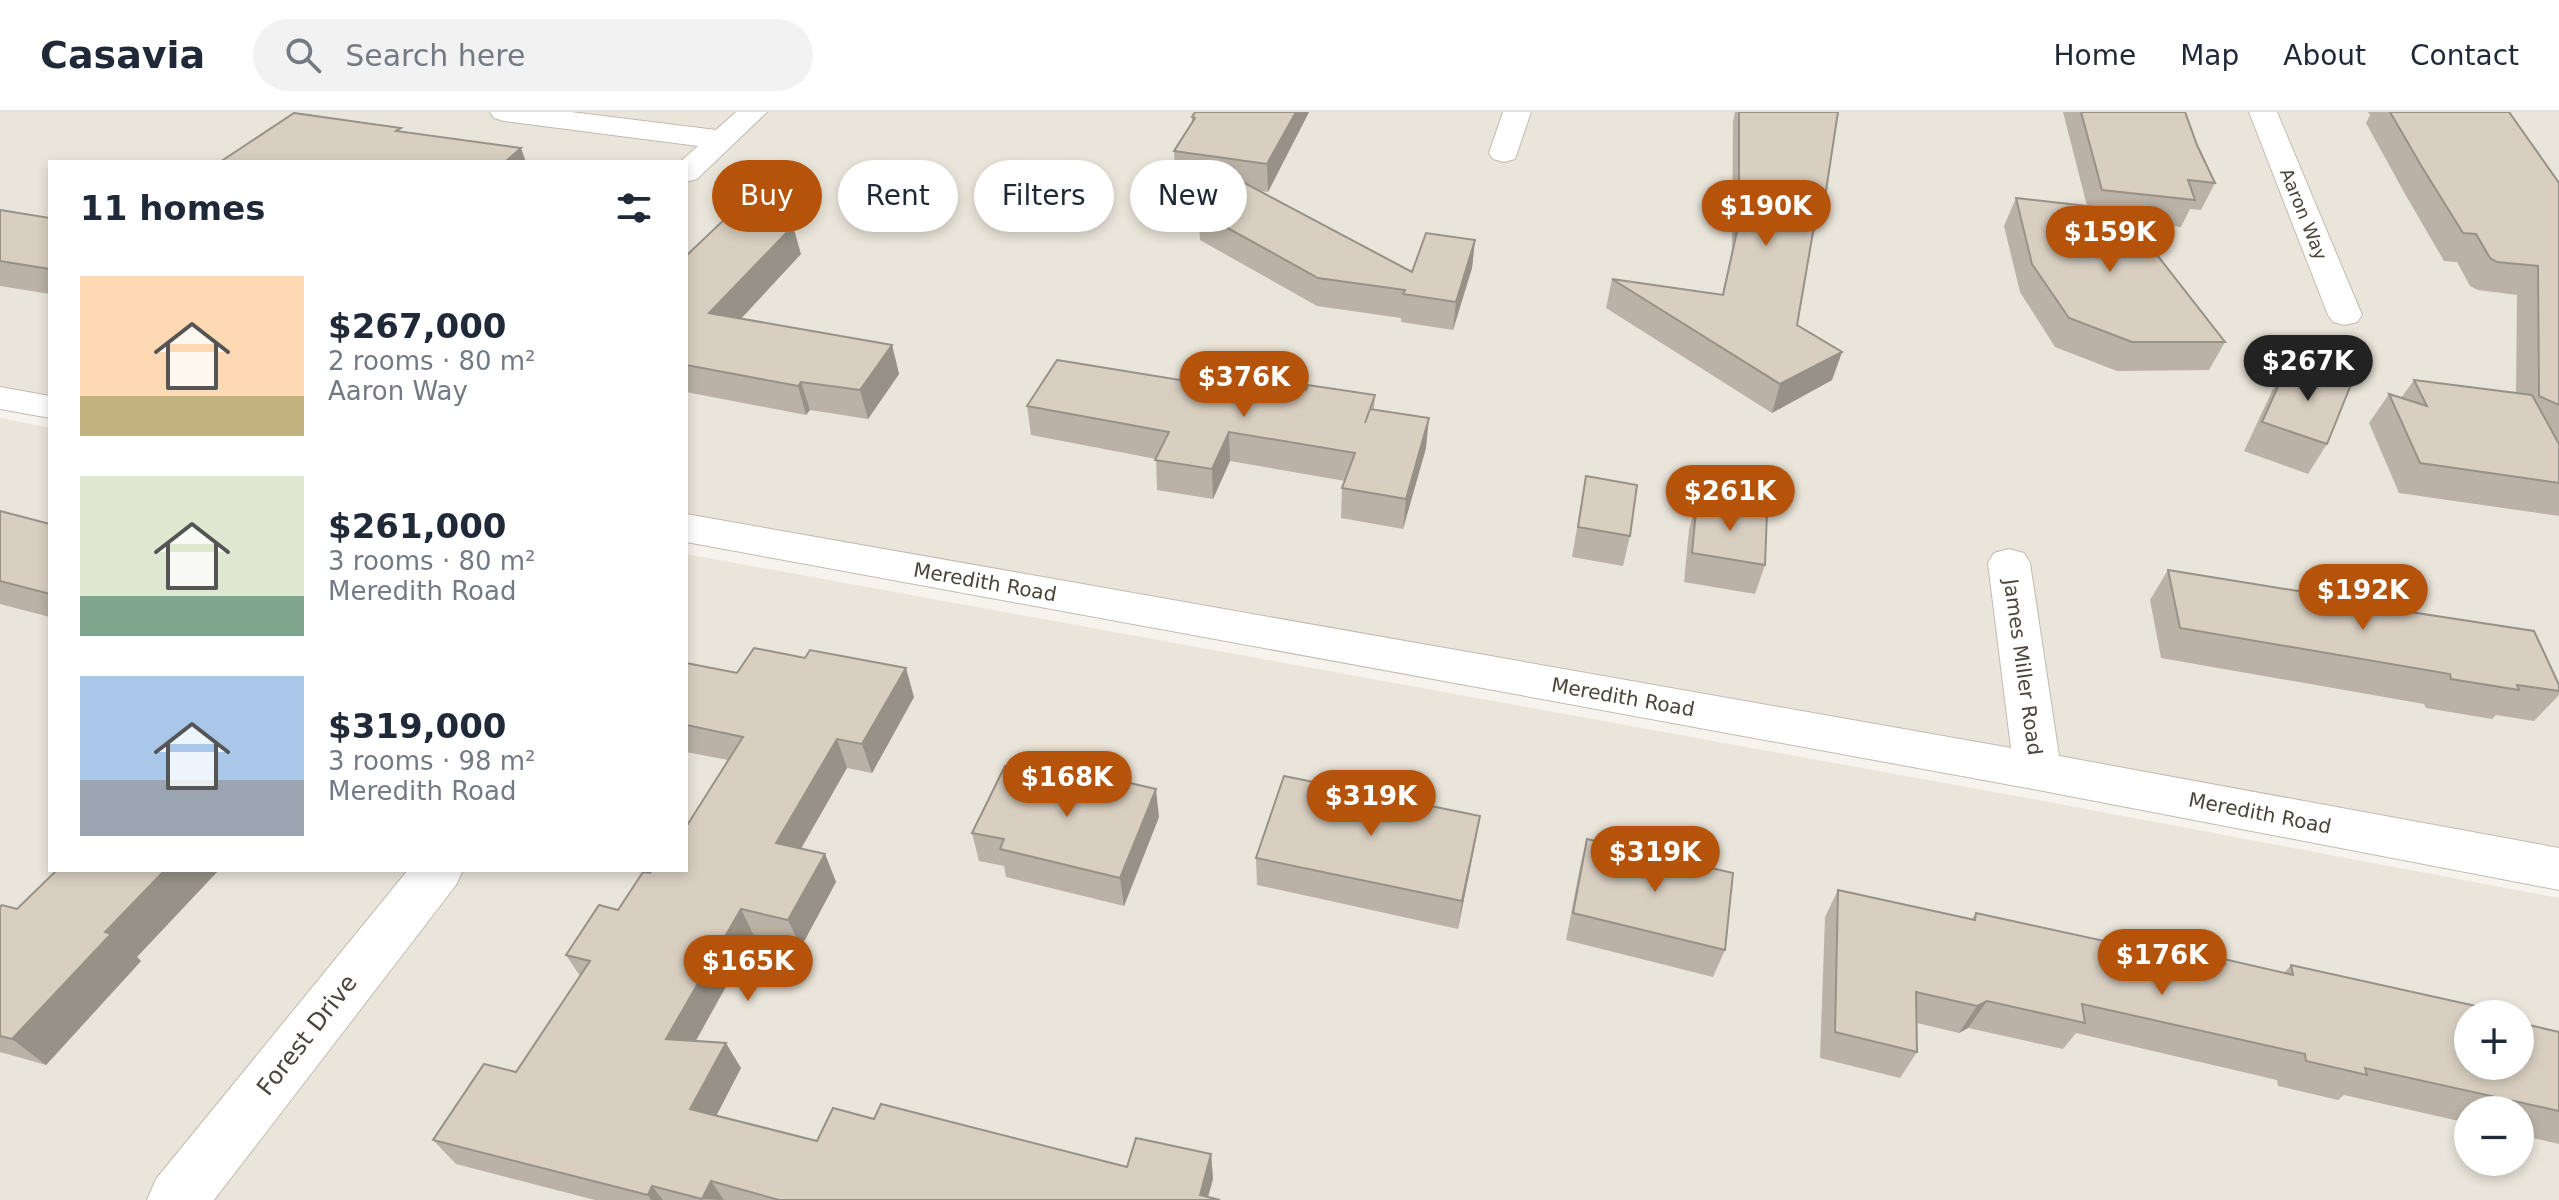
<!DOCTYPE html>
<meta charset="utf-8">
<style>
body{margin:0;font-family:"DejaVu Sans",sans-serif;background:#f2f2f3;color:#1f2937;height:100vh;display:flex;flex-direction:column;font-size:30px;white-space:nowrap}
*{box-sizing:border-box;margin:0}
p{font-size:26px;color:#747a83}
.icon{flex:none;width:44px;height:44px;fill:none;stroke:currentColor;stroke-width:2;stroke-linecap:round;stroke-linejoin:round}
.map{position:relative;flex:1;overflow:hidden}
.drawer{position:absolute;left:48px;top:48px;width:640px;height:712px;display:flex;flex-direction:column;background:#fff;border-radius:0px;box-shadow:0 4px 12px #0003}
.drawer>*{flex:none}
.top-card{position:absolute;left:712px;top:48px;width:760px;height:72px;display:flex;gap:16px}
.buttons{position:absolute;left:2454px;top:888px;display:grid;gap:16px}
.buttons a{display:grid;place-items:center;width:80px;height:80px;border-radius:50%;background:#fff;box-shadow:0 4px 12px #0003;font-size:40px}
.price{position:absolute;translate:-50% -68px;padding:0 18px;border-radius:28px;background:#b45309;color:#fff;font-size:26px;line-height:52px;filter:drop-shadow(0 2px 4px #0008)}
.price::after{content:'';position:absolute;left:50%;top:48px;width:24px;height:18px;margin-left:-12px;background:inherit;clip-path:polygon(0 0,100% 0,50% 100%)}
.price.current{background:#222;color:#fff}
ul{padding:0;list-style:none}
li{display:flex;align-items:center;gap:24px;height:200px;padding:0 32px}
li span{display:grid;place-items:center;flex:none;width:224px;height:160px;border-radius:0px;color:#555}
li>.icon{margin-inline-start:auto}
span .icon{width:96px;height:96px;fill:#fffc;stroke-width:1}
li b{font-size:34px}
h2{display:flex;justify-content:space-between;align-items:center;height:96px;padding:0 32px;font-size:34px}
.chip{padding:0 28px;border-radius:36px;background:#fff;box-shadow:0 4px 12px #0003;font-size:28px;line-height:72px}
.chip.current{background:#b45309;color:#fff}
header{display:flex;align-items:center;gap:48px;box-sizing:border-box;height:112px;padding:0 40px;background:#fff;border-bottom:2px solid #e0e1e3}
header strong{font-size:38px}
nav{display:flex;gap:44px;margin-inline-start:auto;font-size:28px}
.search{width:560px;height:72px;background:#f2f2f3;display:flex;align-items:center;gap:20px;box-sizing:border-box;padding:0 28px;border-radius:44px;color:#747a83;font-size:30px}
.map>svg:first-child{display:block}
.residential{fill:#eae5da;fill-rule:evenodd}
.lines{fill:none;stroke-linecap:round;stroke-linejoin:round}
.minor-casing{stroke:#c2bbae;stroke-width:2}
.minor{fill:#fff;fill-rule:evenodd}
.wall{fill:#bab2a6}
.shaded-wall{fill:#979187}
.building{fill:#d8cfc1;stroke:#979187;stroke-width:2}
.labels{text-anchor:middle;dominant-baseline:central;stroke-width:6;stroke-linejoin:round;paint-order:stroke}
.far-street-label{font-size:18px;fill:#4b4439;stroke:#fff}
.street-label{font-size:20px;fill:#4b4439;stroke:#fff}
.near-street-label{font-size:24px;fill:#4b4439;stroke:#fff}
</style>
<header>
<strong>Casavia</strong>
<div class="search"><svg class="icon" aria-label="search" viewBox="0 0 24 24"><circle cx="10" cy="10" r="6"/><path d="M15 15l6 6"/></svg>Search here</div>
<nav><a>Home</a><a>Map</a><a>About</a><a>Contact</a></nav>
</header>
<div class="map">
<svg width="2559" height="1088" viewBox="0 0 2559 1088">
<rect width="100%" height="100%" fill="#f6f3ec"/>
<g class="residential">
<polygon points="0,0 2559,0 2559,745 686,408 686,50 50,50 50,288 0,279"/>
<path d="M0 306 50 316V758H686V442L2054 691 2559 786V1088H0ZM2468 902H2520V954H2468ZM2468 998H2520V1050H2468Z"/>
</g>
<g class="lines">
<defs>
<g id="minor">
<polygon points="490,0 571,0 716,18 736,0 767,0 697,67 686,70 686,50 680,50 698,34 504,9 494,6"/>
<polygon points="1503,0 1531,0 1515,47 1504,50 1493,47 1489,41"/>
<polygon points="2249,0 2277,0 2362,203 2357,210 2345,213 2333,210 2328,203"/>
<polygon points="0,275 50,284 50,306 0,297"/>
<polygon points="686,402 2011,636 1988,451 1994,441 2009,437 2024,441 2030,451 2059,644 2559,736 2559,778 2038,678 686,430"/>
<polygon points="408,758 463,758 456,773 214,1088 147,1088 156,1067"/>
</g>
</defs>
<use href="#minor" class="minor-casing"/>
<use href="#minor" class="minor"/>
</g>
<g class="wall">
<polygon points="1195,0 1309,0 1268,80 1260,79 1412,160 1475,128 1472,156 1453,218 1401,210 1401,206 1317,194 1200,128 1199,100 1215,72 1175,66 1174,39 1192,11 1192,5"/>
<polygon points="1735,0 1838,0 1824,92 1815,120 1813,119 1797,213 1842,240 1832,268 1772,301 1606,196 1612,167 1722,183 1732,138 1733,10"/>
<polygon points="2063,0 2185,0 2197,33 2215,71 2201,98 2190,97 2181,115 2131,109 2225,230 2209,258 2117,259 2055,235 2020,180 2004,114 2016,86 2087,94"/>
<polygon points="2368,0 2509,0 2559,71 2559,404 2399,381 2369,311 2389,282 2401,286 2414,268 2516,281 2517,183 2478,178 2470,174 2457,150 2444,149 2405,82 2366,11 2370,3"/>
<polygon points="0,98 50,106 50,182 0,174"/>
<polygon points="801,142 741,207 892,233 899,262 868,307 810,298 806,303 686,280 686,144"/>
<polygon points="2289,250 2327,332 2308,362 2244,339 2272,279"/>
<polygon points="1192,270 1375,283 1374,298 1426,336 1403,417 1341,406 1342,376 1345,369 1230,349 1213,387 1157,378 1156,347 1031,323 1027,294"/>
<polygon points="1586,364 1630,424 1623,454 1572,445"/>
<polygon points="1697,388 1765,453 1755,482 1684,470 1689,418"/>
<polygon points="0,399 50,412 50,505 0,492"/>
<polygon points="2168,458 2306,484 2559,573 2559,583 2534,609 2496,603 2492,607 2426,596 2424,592 2161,546 2150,488"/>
<polygon points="686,551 737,561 914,585 872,661 847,656 801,737 825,742 836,770 801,835 754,824 696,929 741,956 716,1003 817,1029 874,1007 1127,1055 1211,1042 1213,1067 1208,1085 1220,1088 595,1088 456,1052 433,1028 516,960 580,864 566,843 618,798 650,761 686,758 728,648 686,640"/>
<polygon points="1159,705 1124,794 1006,765 1004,754 979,749 972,721"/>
<polygon points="1587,727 1725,838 1713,865 1566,828 1580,755"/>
<polygon points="1475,732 1458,817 1257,773 1256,746"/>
<polygon points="1838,778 1972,807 1976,801 2168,843 2221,851 2224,847 2284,861 2291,853 2520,912 2559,920 2559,1032 2520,1023 2520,998 2468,998 2468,1011 2344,983 2338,988 2278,974 2277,968 2076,921 2063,937 1968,916 1959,921 1917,911 1917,940 1900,966 1820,946 1825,805"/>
<polygon points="0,795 137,845 141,849 46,953 0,940"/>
</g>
<g class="shaded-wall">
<polygon points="1296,0 1309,0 1268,80 1267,52"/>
<polygon points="521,36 526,50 505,50"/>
<polygon points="793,114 801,142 719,230 709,201"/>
<polygon points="1475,128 1472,156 1453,218 1456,190"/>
<polygon points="892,233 899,262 868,307 860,278"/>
<polygon points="1842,240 1832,268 1772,301 1780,272"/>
<polygon points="801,270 810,298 806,303 798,274"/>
<polygon points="1429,306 1426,336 1403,417 1406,387"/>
<polygon points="1229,320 1230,349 1213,387 1212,357"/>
<polygon points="906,556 914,585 872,661 862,632"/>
<polygon points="837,627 847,656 788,759 776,731"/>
<polygon points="1156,677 1159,705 1124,794 1120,766"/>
<polygon points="1480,704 1475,732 1458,817 1462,789"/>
<polygon points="825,742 836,770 801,835 788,808"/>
<polygon points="165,758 219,758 137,845 141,849 46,953 12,927 105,820"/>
<polygon points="741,797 754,824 682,953 666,927"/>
<polygon points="1987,889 1968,916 1959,921 1977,894"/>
<polygon points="726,931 741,956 707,1022 690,997"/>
<polygon points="1211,1042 1213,1067 1207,1088 1200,1083"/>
<polygon points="711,1069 724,1088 702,1087"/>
<polygon points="652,1074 663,1088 651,1088 648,1083"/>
</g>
<g class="building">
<polygon points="1195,0 1296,0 1267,52 1174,39 1195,6 1192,5"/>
<polygon points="1739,0 1838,0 1824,92 1818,91 1797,213 1842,240 1780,272 1612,167 1723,183 1739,110"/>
<polygon points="2081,0 2185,0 2197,33 2215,71 2188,68 2195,88 2102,78"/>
<polygon points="2390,0 2509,0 2559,71 2559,293 2539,284 2538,154 2497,150 2490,146 2476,122 2463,121 2422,55"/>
<polygon points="294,1 401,16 396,19 521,36 505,50 220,50"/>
<polygon points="1222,59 1412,160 1426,121 1475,128 1456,190 1403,182 1405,178 1318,166 1199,100"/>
<polygon points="2016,86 2122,98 2225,230 2132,230 2069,206 2032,152"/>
<polygon points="0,98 50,106 50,157 0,149"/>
<polygon points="730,102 793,114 709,201 892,233 860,278 801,270 798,274 686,253 686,144"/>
<polygon points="1057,248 1192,270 1197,260 1306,278 1308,273 1375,283 1365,311 1370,297 1429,306 1406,387 1342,376 1355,341 1229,320 1212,357 1155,348 1169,320 1027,294"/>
<polygon points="2289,250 2352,270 2327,332 2262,310"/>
<polygon points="2414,268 2532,283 2559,332 2559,371 2420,351 2389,282 2427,294"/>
<polygon points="1586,364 1637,373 1630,424 1578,415"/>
<polygon points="1697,388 1767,400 1765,453 1692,441"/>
<polygon points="0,399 50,412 50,482 0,469"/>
<polygon points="2168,458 2304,480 2306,484 2534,519 2559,573 2559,579 2517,573 2519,578 2451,567 2450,562 2180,516"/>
<polygon points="754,536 805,546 810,538 906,556 862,632 837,627 776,731 825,742 788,808 741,797 666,927 726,931 690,997 817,1029 833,996 874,1007 881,992 1127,1055 1136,1026 1211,1042 1200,1083 1220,1088 779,1088 711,1069 702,1087 652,1074 648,1083 433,1028 484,952 516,960 590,849 566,843 599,793 618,798 643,760 650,761 652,758 686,758 686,715 743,625 686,613 686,551 737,561"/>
<polygon points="1005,654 1082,669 1086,661 1156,677 1120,766 1000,737 1004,727 972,721"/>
<polygon points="1284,664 1480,704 1462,789 1256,746"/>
<polygon points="1587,727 1733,761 1725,838 1573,801"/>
<polygon points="57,758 165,758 105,820 111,822 12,927 0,924 0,795 2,793 17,797"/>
<polygon points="1838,778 1975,808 1976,801 2168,843 2171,839 2225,852 2224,847 2293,863 2291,853 2512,902 2468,902 2468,954 2520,954 2520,911 2559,920 2559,999 2365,956 2367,963 2306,949 2305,942 2082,892 2085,911 1987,889 1977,894 1916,880 1917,940 1835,920"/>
</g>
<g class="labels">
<g class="far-street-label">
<text transform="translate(2304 102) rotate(68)">Aaron Way</text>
</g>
<g class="street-label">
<text transform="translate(985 470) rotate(10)">Meredith Road</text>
<text transform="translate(2023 555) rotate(82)">James Miller Road</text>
<text transform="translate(1623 585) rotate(10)">Meredith Road</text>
<text transform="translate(2260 701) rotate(11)">Meredith Road</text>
</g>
<g class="near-street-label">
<text transform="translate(307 923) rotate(-52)">Forest Drive</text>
</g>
</g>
</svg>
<div class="buttons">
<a>+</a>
<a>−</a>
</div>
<b class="price" style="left:1766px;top:136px">$190K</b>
<b class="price" style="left:2110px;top:162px">$159K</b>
<b class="price current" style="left:2308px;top:291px">$267K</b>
<b class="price" style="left:1244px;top:307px">$376K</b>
<b class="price" style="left:1730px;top:421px">$261K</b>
<b class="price" style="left:2363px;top:520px">$192K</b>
<b class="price" style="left:1067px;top:707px">$168K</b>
<b class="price" style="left:1371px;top:726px">$319K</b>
<b class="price" style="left:1655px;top:782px">$319K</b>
<b class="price" style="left:2162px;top:885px">$176K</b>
<b class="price" style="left:748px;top:891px">$165K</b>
<div class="top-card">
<a class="chip current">Buy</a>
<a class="chip">Rent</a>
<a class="chip">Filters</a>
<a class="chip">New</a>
</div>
<section class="drawer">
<h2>11 homes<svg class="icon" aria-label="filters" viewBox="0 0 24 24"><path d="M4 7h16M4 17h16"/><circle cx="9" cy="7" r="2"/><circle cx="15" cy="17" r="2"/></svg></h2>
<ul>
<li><span style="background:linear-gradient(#ffd9b3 75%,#c2b280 0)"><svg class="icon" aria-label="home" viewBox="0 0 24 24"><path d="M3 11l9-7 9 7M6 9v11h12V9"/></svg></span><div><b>$267,000</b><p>2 rooms · 80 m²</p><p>Aaron Way</p></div></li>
<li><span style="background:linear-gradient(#dfe7d0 75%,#7fa58c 0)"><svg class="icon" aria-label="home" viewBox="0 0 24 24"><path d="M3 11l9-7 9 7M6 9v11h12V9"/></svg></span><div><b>$261,000</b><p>3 rooms · 80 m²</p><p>Meredith Road</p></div></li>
<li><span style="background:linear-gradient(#a9c7e8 65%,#9aa5b1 0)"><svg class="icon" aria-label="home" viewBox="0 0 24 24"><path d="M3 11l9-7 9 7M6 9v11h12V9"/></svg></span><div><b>$319,000</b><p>3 rooms · 98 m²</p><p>Meredith Road</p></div></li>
</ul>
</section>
</div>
